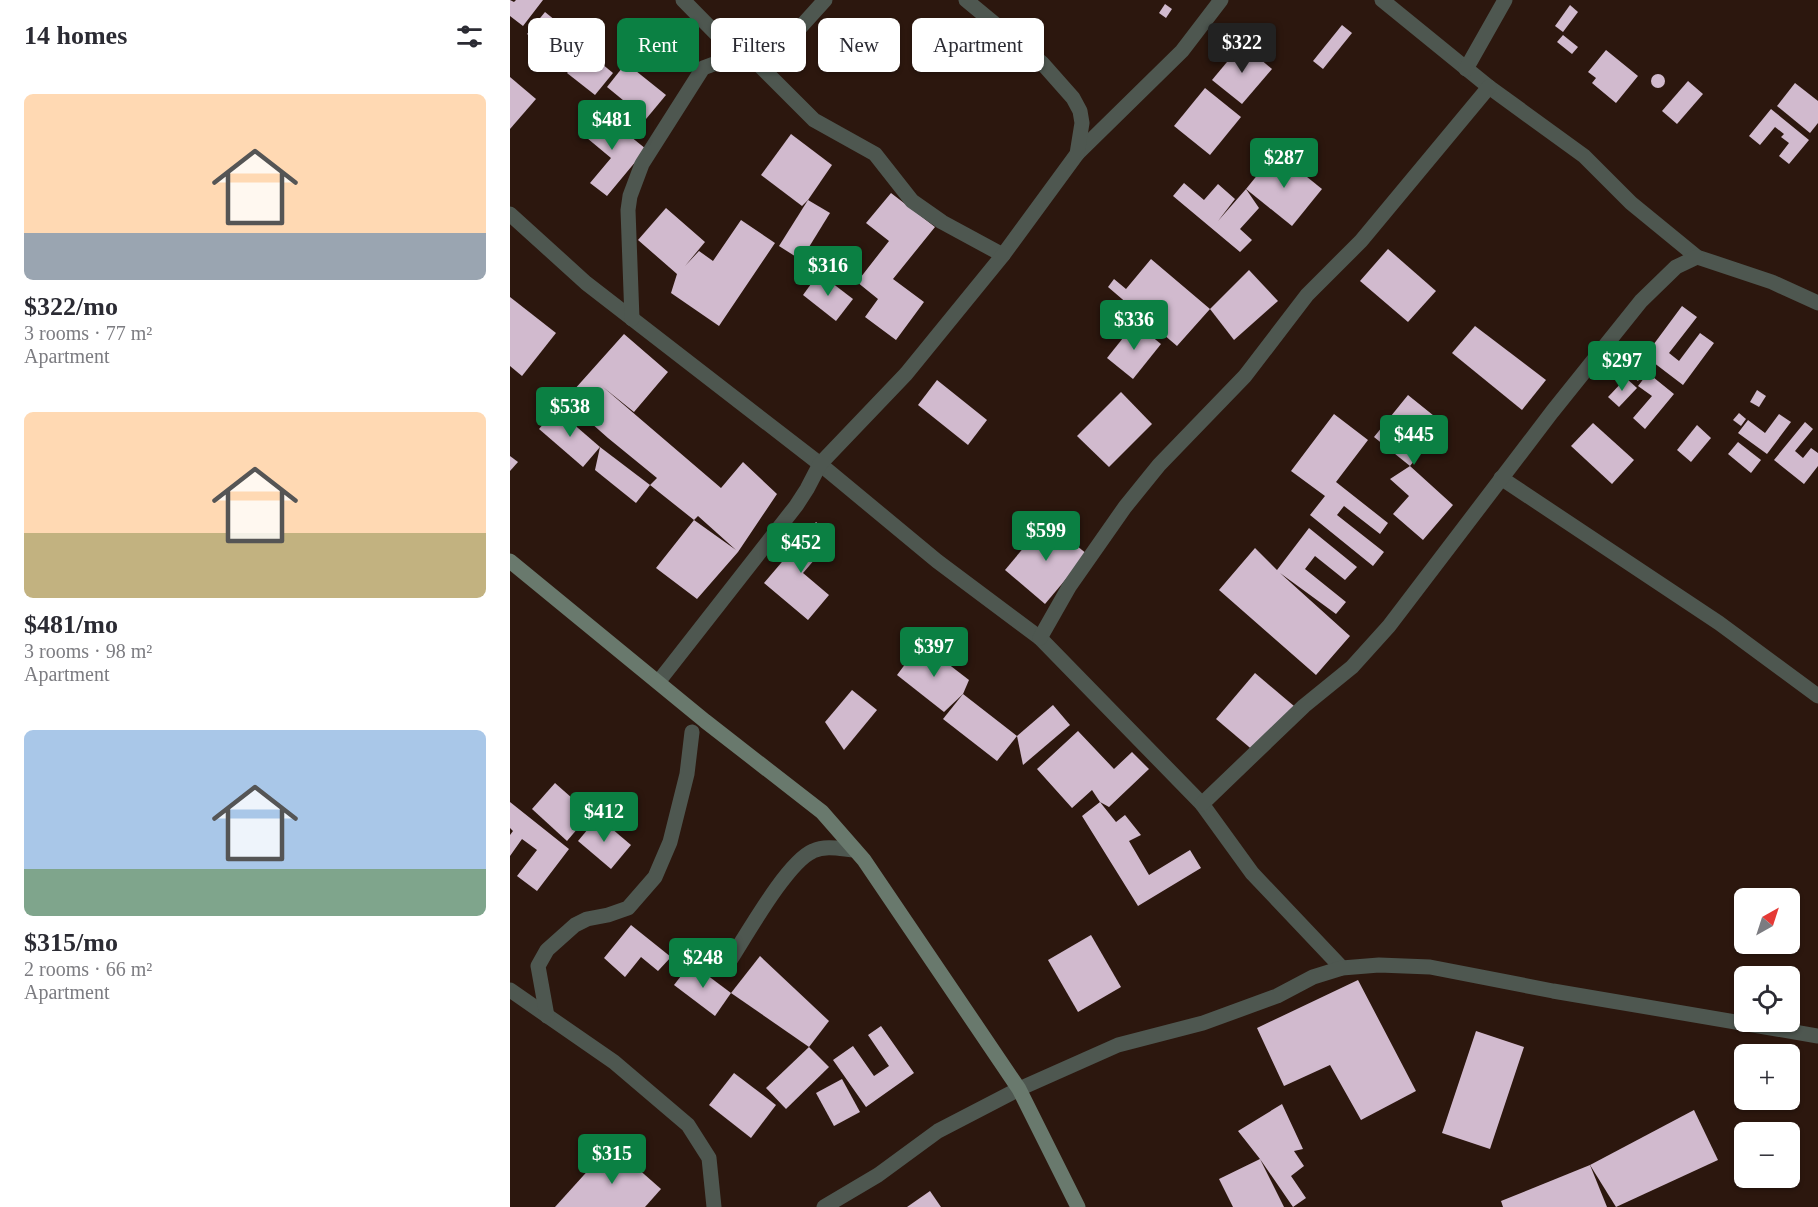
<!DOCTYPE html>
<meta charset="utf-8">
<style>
body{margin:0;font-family:Georgia,serif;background:#f2f2f3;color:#2b2b33;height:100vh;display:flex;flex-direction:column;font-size:22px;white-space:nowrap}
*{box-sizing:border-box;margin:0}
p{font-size:20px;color:#7c7c81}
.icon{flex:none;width:33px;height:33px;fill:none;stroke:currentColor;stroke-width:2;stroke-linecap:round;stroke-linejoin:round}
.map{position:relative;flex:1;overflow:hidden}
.side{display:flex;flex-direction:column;background:#fff;width:510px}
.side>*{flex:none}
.guide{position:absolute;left:18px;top:18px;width:570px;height:54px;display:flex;gap:12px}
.needle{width:39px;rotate:39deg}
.controls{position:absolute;left:1224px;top:888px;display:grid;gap:12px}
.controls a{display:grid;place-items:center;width:66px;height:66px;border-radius:9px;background:#fff;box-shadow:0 2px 4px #0004;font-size:30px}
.price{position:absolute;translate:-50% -51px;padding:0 14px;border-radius:6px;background:#0b8043;color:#fff;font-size:20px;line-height:39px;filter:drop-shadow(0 2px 3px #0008)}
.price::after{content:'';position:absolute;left:50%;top:36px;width:18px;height:14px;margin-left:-9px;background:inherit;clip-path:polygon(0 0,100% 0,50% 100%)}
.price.current{background:#222;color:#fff}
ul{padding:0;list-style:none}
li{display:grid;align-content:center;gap:12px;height:318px;padding:0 24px}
li span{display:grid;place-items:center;height:186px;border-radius:9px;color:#555}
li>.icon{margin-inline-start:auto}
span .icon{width:108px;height:108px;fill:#fffc;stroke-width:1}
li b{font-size:26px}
h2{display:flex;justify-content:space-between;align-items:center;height:72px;padding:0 24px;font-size:26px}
.tag{padding:0 21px;border-radius:9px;background:#fff;box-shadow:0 2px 4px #0004;font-size:21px;line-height:54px}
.tag.current{background:#0b8043;color:#fff}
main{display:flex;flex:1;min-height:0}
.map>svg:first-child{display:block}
.building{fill:#d1bace}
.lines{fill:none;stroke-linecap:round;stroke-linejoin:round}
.street{stroke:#4e5750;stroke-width:15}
.secondary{stroke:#69796d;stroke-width:15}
</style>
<main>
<section class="side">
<h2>14 homes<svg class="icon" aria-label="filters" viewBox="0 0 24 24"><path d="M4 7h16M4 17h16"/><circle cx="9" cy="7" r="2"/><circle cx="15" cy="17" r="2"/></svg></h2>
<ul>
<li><span style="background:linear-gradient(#ffd9b3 75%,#9aa5b1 0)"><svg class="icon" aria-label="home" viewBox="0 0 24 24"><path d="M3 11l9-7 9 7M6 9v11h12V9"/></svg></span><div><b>$322/mo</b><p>3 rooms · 77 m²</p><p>Apartment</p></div></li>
<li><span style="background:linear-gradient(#ffd9b3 65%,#c2b280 0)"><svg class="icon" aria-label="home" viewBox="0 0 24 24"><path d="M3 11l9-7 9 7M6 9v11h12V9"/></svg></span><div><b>$481/mo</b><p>3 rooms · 98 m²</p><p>Apartment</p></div></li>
<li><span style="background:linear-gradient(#a9c7e8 75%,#7fa58c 0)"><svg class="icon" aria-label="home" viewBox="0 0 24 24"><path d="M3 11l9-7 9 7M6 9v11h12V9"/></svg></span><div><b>$315/mo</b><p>2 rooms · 66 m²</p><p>Apartment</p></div></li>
</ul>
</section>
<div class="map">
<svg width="1308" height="1207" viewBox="0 0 1308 1207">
<rect width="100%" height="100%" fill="#2c170e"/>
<g class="building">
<polygon points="0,0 4,2 6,0 33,0 13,26 0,16"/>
<polygon points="655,4 662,9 656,18 649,13"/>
<polygon points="1060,5 1068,12 1053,32 1045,26"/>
<polygon points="35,12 72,42 55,64 17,34"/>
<polygon points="832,25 842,33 813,69 803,61"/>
<polygon points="1053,35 1068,47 1062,54 1047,42"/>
<polygon points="732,44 762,69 732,104 702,80"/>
<polygon points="75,50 103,73 85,95 57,73"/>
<polygon points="1096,50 1128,76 1106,103 1082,83 1086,78 1078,72"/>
<polygon points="116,63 156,95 136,119 97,87"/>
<circle cx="1148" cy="81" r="7"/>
<polygon points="0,77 26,99 0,129"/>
<polygon points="1178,81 1193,94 1167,124 1152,111"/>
<polygon points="1285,83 1308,101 1308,123 1300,133 1267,106"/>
<polygon points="695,88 731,117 700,155 664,126"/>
<polygon points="1261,109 1299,140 1279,164 1269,156 1279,143 1271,137 1274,134 1265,127 1250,145 1239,136"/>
<polygon points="89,111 136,149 97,196 80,183 101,158 71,133"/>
<polygon points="281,134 322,165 298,200 292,206 251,175"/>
<polygon points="766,152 812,189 782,226 736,189"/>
<polygon points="674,183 694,200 708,184 725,199 708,221 736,189 749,208 730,229 742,240 730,252 663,196"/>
<polygon points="381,193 425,227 383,279 414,302 386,340 355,317 368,299 347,282 379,241 356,223"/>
<polygon points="298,200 320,213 291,260 269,246"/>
<polygon points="156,208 195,242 175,266 189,251 203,261 231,220 265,243 209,326 161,293 167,274 128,240"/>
<polygon points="878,249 926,291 898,322 850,281"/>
<polygon points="641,259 700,309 667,346 598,287 604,279 616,289"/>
<polygon points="739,270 768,301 724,340 700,309"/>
<polygon points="309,273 343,299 326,321 293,295"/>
<polygon points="0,297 46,333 12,376 0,366"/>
<polygon points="1172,306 1187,317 1159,353 1169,361 1190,333 1204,343 1173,385 1135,356"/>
<polygon points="625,323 651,344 623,379 597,358"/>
<polygon points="965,326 1036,380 1012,410 942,353"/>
<polygon points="114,334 158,372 124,412 93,387 211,488 233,462 267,494 228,552 187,599 146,568 184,520 226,550 188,516 184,520 140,485 147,478 98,438 55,400"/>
<polygon points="1123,368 1132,375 1128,381 1119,374"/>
<polygon points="1138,373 1164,394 1135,429 1123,418 1142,396 1128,386"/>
<polygon points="1116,378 1127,388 1109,407 1098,397"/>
<polygon points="427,380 477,420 458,445 408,405"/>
<polygon points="1247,390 1256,396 1249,407 1240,402"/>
<polygon points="611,392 642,424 599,467 567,436"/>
<polygon points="898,395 934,424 900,466 943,505 913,540 883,514 899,496 880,479 900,466 864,437"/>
<polygon points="46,409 90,447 73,467 29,429"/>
<polygon points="1229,413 1236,419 1231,426 1223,420"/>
<polygon points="824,414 858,440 826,482 878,523 870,534 834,506 827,515 874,552 863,566 800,515 815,496 781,471"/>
<polygon points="1269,414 1281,422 1257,454 1228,433 1238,420 1255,433"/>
<polygon points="1295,422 1303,429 1285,451 1293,458 1301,448 1308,453 1308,466 1294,484 1264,460"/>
<polygon points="1083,423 1124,460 1102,484 1061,446"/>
<polygon points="1187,425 1201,438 1181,462 1167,450"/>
<polygon points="1228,442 1251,460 1241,473 1218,454"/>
<polygon points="90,447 140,485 126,503 85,470"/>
<polygon points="0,456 8,462 0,471"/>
<polygon points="536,521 577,554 535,604 495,570"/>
<polygon points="306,522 324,537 293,573 319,595 298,620 254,583"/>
<polygon points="799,528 847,567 835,580 805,556 795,569 836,602 826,614 770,573 840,636 806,675 709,590 745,548 767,570"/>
<polygon points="411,643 459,680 453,694 434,712 387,675"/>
<polygon points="745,673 784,706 745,752 706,719"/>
<polygon points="342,690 367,710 334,750 315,722"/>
<polygon points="453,694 507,736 487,761 433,719"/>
<polygon points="543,705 560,725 513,765 507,736"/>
<polygon points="568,731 604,769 622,752 639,769 599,807 590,802 606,822 615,815 631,835 619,841 639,875 680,850 691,868 628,906 572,816 590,802 582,790 562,808 527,769"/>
<polygon points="45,783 80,814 57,841 22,809"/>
<polygon points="0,802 59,849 27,891 7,876 27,850 12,839 0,856 0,835 3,831 0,828"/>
<polygon points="88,817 121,845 101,869 68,841"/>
<polygon points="121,925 161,957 148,971 131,957 115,977 94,958"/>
<polygon points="581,935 611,987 568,1012 538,960"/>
<polygon points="250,956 319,1021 299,1047 221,993"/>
<polygon points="181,963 221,993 205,1016 164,985"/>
<polygon points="848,980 906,1091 851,1120 820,1065 774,1086 747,1028"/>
<polygon points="371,1026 404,1073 356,1107 323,1060 343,1046 364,1076 379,1066 358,1035"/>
<polygon points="966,1031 1014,1047 980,1149 932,1133"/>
<polygon points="299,1047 319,1067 276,1109 256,1088"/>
<polygon points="224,1073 266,1105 241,1138 199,1105"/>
<polygon points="332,1079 350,1112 324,1126 306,1093"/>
<polygon points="772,1104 793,1149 784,1151 794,1166 781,1176 796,1198 783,1207 750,1159 774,1207 723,1207 709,1179 750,1159 728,1131"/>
<polygon points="1184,1110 1208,1160 1106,1207 1080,1165"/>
<polygon points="101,1145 151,1189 135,1207 45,1207"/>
<polygon points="1080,1165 1097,1207 993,1207 991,1201"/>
<polygon points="420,1191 431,1207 397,1207"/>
</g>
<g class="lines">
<g class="street">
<polyline points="173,0 227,55"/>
<polyline points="872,0 979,87 1074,156 1121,203 1187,257 1262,282 1308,303"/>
<polyline points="236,52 304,120 365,154 402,201 432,222 493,255"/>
<polyline points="956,69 995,0"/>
<polyline points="567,154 672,51 711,0"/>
<polyline points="0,214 76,283 310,464 427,561 530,638 692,804 742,873 832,968"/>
<polyline points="122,319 118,210 120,196 132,164 193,68 236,52 264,53 268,52 315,0"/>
<polyline points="991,478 1209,623 1308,696"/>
<polyline points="530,638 559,587 615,507 649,465 735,376 797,295 851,241 979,87"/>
<polyline points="149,681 286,506 297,489 310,464 396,374 493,255 567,154 572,123 570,111 563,98 532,63 456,0"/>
<polyline points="692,804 794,706 842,667 879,626 1042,412 1131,301 1166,267 1187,257"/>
<path d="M219 962C236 936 277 862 303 851 316 845 331 849 345 850"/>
<polyline points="0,990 104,1062 178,1125 199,1158 204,1207"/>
<polyline points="37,1016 28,966 37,950 65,925 77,919 98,915 118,908 145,877 160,842 177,774 182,732"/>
<polyline points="314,1207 368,1175 428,1131 509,1089 608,1045 693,1023 767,996 803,977 832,968 869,965 920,967 1043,991 1308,1036"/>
</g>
<polyline class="secondary" points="0,561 195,721 312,812 354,860 509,1089 568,1207"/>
</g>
</svg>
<div class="controls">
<a><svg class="needle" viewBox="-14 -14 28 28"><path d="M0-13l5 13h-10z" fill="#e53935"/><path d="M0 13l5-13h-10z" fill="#7c7c81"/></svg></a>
<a><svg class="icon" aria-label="locate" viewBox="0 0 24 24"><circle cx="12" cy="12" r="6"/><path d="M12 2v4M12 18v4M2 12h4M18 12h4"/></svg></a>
<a>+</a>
<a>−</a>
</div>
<b class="price current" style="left:732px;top:74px">$322</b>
<b class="price" style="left:102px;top:151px">$481</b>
<b class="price" style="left:774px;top:189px">$287</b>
<b class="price" style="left:318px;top:297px">$316</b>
<b class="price" style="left:624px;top:351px">$336</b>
<b class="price" style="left:1112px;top:392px">$297</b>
<b class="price" style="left:60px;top:438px">$538</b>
<b class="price" style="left:904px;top:466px">$445</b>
<b class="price" style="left:536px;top:562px">$599</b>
<b class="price" style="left:291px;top:574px">$452</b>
<b class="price" style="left:424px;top:678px">$397</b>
<b class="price" style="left:94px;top:843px">$412</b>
<b class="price" style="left:193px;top:989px">$248</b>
<b class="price" style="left:102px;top:1185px">$315</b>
<div class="guide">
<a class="tag">Buy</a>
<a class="tag current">Rent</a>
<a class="tag">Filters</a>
<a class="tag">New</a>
<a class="tag">Apartment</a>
</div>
</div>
</main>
